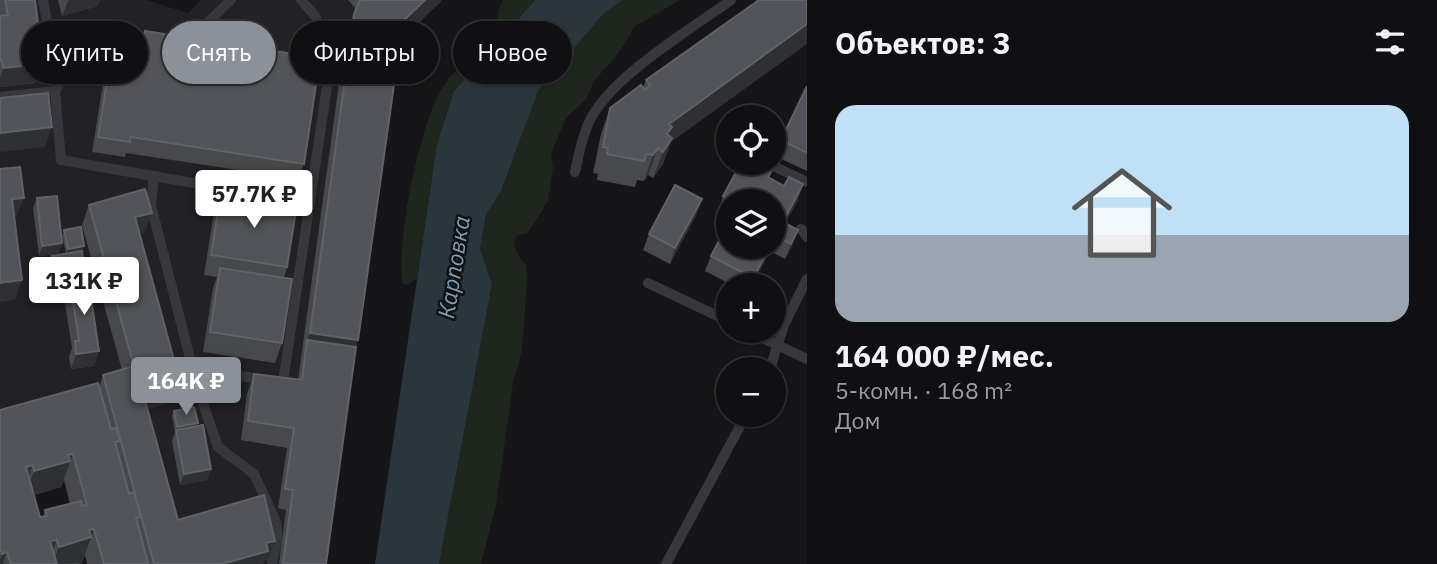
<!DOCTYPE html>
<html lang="ru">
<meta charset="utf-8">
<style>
body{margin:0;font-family:"IBM Plex Sans",sans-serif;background:#1e1e20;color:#f1f3f6;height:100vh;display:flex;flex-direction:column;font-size:26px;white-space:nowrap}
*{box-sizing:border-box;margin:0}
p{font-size:23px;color:#9c9d9f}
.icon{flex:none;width:38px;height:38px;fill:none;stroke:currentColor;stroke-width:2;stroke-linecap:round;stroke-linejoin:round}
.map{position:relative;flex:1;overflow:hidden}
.side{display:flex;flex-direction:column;background:#101012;width:630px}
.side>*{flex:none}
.guide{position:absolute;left:21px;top:21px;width:665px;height:63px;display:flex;gap:14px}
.controls{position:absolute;left:716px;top:105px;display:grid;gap:14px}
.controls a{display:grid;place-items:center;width:70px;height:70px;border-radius:50%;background:#101012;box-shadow:0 2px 5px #0004,0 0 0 2px #303032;font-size:35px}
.price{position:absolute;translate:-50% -60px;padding:0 16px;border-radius:7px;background:#fff;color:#222;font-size:23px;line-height:46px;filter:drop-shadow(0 2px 4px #0008)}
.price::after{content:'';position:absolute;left:50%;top:42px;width:21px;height:16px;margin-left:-10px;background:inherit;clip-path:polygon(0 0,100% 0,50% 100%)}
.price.active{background:#8c9099;color:#fff}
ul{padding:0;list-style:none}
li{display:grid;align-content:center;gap:14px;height:371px;padding:0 28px}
li span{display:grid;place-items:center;height:217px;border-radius:21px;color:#555}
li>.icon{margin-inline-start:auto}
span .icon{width:126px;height:126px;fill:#fffc;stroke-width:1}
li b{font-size:30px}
h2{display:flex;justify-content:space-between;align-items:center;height:84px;padding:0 28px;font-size:30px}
.pill{padding:0 24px;border-radius:32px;background:#101012;box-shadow:0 2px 5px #0004,0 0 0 2px #303032;font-size:24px;line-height:63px}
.pill.active{background:#8c9099;color:#fff}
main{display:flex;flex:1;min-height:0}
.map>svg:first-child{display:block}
.built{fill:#222225}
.green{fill:#1e261e}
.water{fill:#2b363c}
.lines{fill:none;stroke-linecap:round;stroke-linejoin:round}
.lane{stroke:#37383d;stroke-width:10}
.wall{fill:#47494d;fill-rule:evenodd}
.shaded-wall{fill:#2f3033}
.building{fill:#525459;stroke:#5f6268;stroke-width:2;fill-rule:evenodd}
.labels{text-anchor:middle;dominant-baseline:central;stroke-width:5;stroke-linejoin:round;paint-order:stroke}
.water-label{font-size:23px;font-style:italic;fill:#7d9eb5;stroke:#111113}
</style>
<main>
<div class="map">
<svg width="807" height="564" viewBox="0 0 807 564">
<rect width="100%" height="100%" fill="#161618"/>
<polygon class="built" points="0,0 146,0 188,13 201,0 438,0 440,2 393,47 321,564 132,564 105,468 0,484"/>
<g class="green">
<path d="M503 0H535L454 91 437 144 417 278 408 285 403 284C396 238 418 137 438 95 450 71 475 56 492 35 499 26 496 10 503 0Z"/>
<polygon points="623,0 680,0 635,26 618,54 594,81 586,99 566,118 551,154 553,168 548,201 528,233 517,235 514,243 517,253 526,265 527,280 522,350 513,383 496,505 481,564 439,564 492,284 480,249 486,215 501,191 538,91 604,13"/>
</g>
<polygon class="water" points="535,0 623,0 604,13 538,91 501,191 486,215 480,249 492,284 439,564 375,564 437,144 454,91"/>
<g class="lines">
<g class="lane">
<polyline points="43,0 48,28 79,52"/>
<polyline points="301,0 316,17"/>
<polyline points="179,41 188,42 231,0"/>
<polyline points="55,91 61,160 309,203"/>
<polyline points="0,97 55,91 79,52 114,34 156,38"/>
<polyline points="767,163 807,182"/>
<path d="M575 172C579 154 582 136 590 120 613 75 690 30 731 0"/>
<polyline points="154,176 151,205 197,386 218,447 254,474 273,515 277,526 277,540 272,564"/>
<polyline points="801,229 807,237"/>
<polyline points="648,283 728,321"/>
<polyline points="748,331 807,359"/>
<polyline points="770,369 784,325 807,279"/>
<polyline points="197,386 233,375 283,382 328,80"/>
<polyline points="666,564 746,415"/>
</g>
</g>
<g class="wall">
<polygon points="0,0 35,0 43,64 36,83 0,87"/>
<polygon points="58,0 100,0 98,6 62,16"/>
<polygon points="348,0 441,0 440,2 400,41 358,340 356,347 326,564 279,564 286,510 278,508 287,448 241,440 247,394 254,374 298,380 345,40 356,9"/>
<polygon points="759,0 671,142 663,164 653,178 648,175 644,181 637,180 635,187 597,180 598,174 593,173 601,134 610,108 643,88 646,80"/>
<polygon points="145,31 304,164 298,179 126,153 125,157 92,152 107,59 113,43 139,47"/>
<polygon points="807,86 807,171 775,156 781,140"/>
<polygon points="770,178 798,200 785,223 792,246 785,259 770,251 752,285 732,285 705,271 711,256 728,247 774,247 774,201 728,201 728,217 718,212 723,196"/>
<polygon points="221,192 287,267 284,278 282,343 275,363 203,352 213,288 217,277 204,275 214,212"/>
<polygon points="37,198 62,243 58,254 39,256 33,208"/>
<polygon points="702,199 696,215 670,264 643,250 649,234"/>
<path d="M89 205 145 232 139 234 173 402 147 409 178 520 275 541 268 561H264L263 564H87L85 555 82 563 79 564H0V410L99 387 103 375 122 370 82 225ZM64 480 70 504 45 510 43 517H40L34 495 61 487Z"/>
<polygon points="64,230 84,246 82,251 85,279 99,351 94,366 71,369 69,357 72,348 64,297 54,298 48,266 52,256 66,253 62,236"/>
<polygon points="174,411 196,426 211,469 207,480 180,485 172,441 175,432 172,416"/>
</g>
<g class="shaded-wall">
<polygon points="70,0 100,0 98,6 62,16 68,1"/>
<polygon points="425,0 441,0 440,2 393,47 403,21"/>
<polygon points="807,24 807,44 671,142 663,164 653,178 663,152 662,149 660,150 669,124"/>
<polygon points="43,64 36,83 0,87 0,78 3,68"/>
<polygon points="52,127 45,147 0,152 0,133"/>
<polygon points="658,148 648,175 644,181 653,155"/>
<polygon points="803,184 798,200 777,238 783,222"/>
<polygon points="24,198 16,217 4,219 12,199"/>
<polygon points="702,199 696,215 670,264 675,248"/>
<polygon points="152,213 145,232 128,237 135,217"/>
<polygon points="798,230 792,246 785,259 791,244"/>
<polygon points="62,243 58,254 39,256 42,246"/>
<polygon points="84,246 82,251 66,254 68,249"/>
<polygon points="770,247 772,247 770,251 752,285 751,285"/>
<polygon points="22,280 15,300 0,302 0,283"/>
<polygon points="68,286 64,297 54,298 58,288"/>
<polygon points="310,333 358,340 349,366 307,340"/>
<polygon points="99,351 94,366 71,369 76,354"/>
<polygon points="180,382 173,402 136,412 143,393"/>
<polygon points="198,423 196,429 175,432 177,427"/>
<polygon points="73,454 61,487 24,497 34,471"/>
<polygon points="33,465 23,492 26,467"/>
<polygon points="211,469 207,480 180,485 184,474"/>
<polygon points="94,529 82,563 52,564 59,547 89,530"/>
<polygon points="57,540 48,564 50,541"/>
<polygon points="275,541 268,561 264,561 263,564 222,564 266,543"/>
<polygon points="7,552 3,564 0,564 0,559 2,554"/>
</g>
<g class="building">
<polygon points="5,0 35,0 43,64 3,68 2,60 0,61 0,16 8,15"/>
<polygon points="360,0 425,0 403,21 358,340 310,333 354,14"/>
<polygon points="759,0 807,0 807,24 669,124 672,127 667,134 672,138 663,152 658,148 653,155 646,154 644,161 607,154 608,148 603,147 610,108 641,85 645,90 650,85 646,80"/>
<polygon points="145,31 320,58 304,164 131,137 130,142 98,137 113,43 143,48"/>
<polygon points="807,86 807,153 781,140"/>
<polygon points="48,93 52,127 0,133 0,98"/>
<polygon points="774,159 777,161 768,177 784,186 789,177 803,184 783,222 798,230 791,244 775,236 774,240 774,201 732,201 723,196 741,163 774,163"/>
<polygon points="20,167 24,198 12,199 22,280 0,283 0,169"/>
<polygon points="675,185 702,199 675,248 649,234"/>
<polygon points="145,189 152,213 135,217 180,382 143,393 178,520 264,495 275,541 266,543 268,551 222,564 154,564 103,375 134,366 89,205"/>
<polygon points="221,192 297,204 287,267 211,255"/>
<polygon points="57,196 62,243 42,246 37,198"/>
<polygon points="728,224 728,247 770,247 753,278 711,256"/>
<polygon points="81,227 84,246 68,249 64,230"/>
<polygon points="82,251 85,279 70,281 68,286 58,288 52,256"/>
<polygon points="220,268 292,279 282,343 210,332"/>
<polygon points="88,278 99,351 76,354 75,341 79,341 70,281"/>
<polygon points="307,340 356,347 326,564 283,564 293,490 285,489 294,428 248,421 254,374 302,380"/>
<path d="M98 383 111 429 116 428 120 441 115 442 129 494 134 492 141 517 136 518 148 564H104L94 529 89 530 91 537 59 547 57 540 50 541 57 564H11L7 552 2 554 0 549V410ZM73 454 87 505 82 506 81 501 45 510 47 516 40 517 26 467 33 465 34 471 70 461 68 455Z"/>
<polygon points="194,407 198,423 177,427 174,411"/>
<polygon points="203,425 211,469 184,474 176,430"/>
</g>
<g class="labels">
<g class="water-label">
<text transform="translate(453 267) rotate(-81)">Карповка</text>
</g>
</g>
</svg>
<div class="controls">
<a><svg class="icon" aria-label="locate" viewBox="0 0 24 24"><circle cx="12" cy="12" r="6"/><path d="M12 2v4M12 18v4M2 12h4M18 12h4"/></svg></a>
<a><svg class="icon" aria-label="layers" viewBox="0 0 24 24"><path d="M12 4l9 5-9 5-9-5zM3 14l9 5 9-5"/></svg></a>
<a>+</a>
<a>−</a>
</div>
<b class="price" style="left:254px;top:230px">57.7K ₽</b>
<b class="price" style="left:84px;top:317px">131K ₽</b>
<b class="price active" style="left:186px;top:417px">164K ₽</b>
<div class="guide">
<a class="pill">Купить</a>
<a class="pill active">Снять</a>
<a class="pill">Фильтры</a>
<a class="pill">Новое</a>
</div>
</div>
<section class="side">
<h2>Объектов: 3<svg class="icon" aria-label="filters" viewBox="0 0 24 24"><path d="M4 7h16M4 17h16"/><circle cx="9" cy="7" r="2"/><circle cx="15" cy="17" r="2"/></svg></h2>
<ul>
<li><span style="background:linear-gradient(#bfe0f5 60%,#9aa5b1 0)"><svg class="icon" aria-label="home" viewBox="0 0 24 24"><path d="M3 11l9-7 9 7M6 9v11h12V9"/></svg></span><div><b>164 000 ₽/мес.</b><p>5-комн. · 168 m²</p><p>Дом</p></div></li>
</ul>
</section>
</main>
